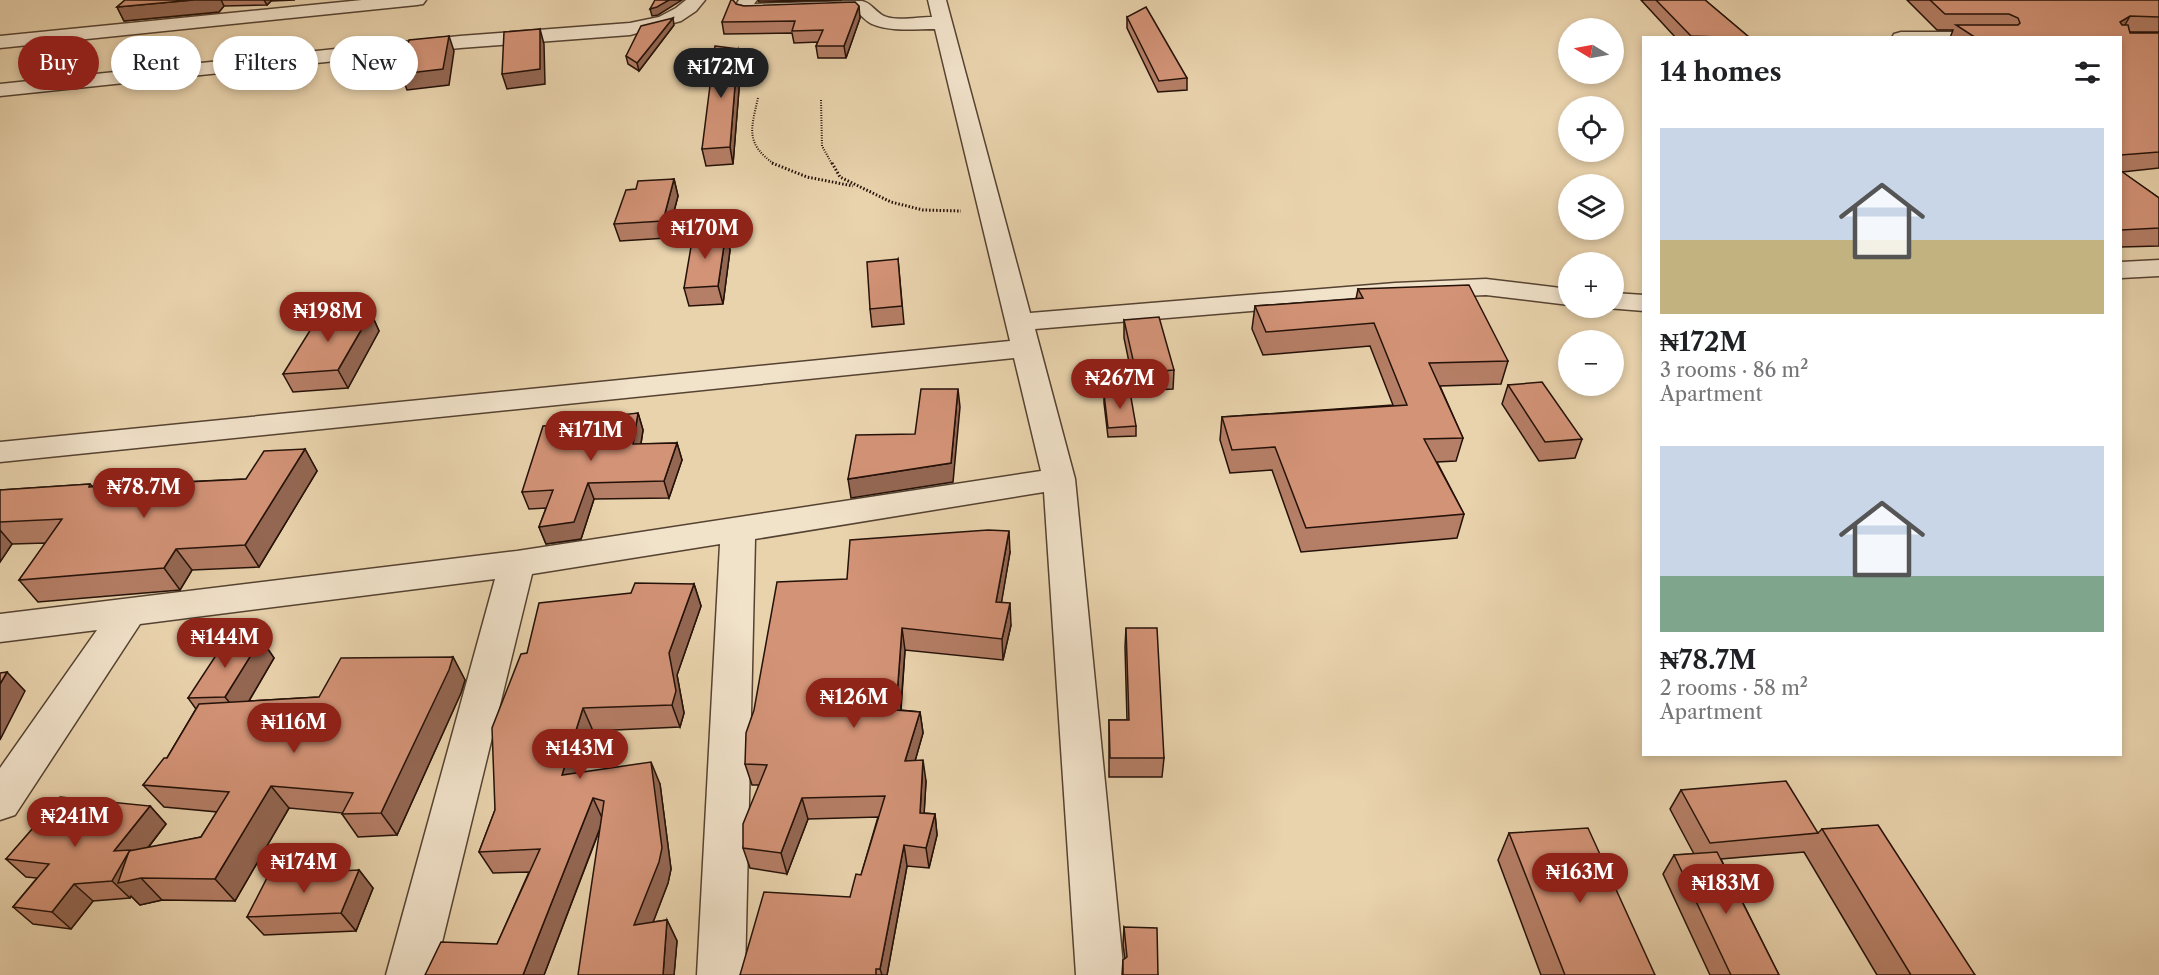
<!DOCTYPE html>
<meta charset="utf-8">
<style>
body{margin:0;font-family:"Libre Caslon Text",serif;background:#f6f6f6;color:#202124;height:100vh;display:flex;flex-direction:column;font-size:22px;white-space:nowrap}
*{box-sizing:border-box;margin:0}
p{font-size:20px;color:#757577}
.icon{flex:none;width:33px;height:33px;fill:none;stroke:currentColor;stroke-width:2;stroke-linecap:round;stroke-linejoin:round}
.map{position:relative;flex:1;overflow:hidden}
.drawer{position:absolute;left:1642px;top:36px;width:480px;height:720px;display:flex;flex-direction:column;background:#fff;border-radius:0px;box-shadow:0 3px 9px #0003}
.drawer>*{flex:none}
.guide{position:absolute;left:18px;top:36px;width:570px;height:54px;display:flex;gap:12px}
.needle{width:39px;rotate:280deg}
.buttons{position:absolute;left:1558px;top:18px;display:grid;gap:12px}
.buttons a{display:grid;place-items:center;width:66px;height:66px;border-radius:50%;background:#fff;box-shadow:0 3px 9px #0003;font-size:30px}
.price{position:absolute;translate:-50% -51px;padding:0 14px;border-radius:21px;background:#8f2418;color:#fff;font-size:20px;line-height:39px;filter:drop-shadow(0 2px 3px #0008)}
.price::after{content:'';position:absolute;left:50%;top:36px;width:18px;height:14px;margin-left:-9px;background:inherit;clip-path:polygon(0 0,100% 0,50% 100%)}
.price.active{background:#222;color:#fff}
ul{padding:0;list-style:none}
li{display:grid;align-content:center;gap:12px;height:318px;padding:0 18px}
li span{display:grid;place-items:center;height:186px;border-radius:0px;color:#555}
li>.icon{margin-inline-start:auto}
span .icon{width:108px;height:108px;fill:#fffc;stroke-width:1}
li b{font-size:26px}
h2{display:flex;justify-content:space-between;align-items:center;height:72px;padding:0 18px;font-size:26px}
.pill{padding:0 21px;border-radius:27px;background:#fff;box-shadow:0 3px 9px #0003;font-size:21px;line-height:54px}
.pill.active{background:#8f2418;color:#fff}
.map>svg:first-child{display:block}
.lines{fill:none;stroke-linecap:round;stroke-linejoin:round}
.street-casing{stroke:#554231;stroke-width:3}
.path-far1{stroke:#241108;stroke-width:2;stroke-dasharray:1 1.5;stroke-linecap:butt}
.path{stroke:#241108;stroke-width:3;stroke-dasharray:1.5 2;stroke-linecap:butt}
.street{fill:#f1e2ca;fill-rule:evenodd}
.wall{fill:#b57e66;stroke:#241108;stroke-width:1.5}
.shaded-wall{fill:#946753;stroke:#241108;stroke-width:1.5}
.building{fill:#d39377;stroke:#241108;stroke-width:1.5}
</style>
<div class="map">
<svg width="2159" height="975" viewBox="0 0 2159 975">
<rect width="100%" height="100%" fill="#e9d3ad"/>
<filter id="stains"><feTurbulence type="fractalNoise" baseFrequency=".00333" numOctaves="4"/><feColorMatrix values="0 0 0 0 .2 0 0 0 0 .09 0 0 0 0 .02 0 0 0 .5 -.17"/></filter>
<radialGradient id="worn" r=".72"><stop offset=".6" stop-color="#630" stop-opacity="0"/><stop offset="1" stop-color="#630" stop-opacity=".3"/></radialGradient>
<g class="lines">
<defs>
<g id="street">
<polygon points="362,0 426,0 423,4 417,5 0,48 0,36"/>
<polygon points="686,0 705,0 696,11 681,21 630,35 460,48 0,96 0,84 460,36 630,23 659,17 676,8"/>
<path d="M739 0H757L754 4 862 1C871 3 874 10 882 15 894 22 918 17 932 17L928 0H946L1030 313 1395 283 1486 279 1569 289V305L1486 295 1395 299 1035 329 1075 479 1124 975H1076L1044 492 755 539 745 975H697L720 544 532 574 434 975H386L495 579 140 624 15 815 0 820V768L97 630 0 642V614L517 551 1041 471 1014 358 0 462V442L1010 341 935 29C915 29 890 32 872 24 867 22 862 16 857 12L746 16 739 14 735 6Z"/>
<polygon points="1901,32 2001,32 2008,34 2010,38 1892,38 1894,34"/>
<polygon points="2159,260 2159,276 2121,278 2121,262"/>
<polygon points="1614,293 1644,295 1644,311 1607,308 1614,308"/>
</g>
</defs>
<use href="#street" class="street-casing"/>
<g class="path-far1">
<path d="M758 98C751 129 745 143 774 164"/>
<polyline points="821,100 822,146 832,164"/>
</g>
<g class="path">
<polyline points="772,163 807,177 853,186"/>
<polyline points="832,163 840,177 891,202 923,210 961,211"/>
</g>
<use href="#street" class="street"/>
</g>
<g class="wall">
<polygon points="125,0 295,0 271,1 267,5 224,6 219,12 124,21 117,7"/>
<polygon points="758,0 842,0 759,2"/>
<polygon points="1641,0 1705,0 1750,38 1676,38"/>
<polygon points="1907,0 2159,0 2159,32 2130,32 2159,33 2159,168 2122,172 2159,198 2159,246 2121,247 2121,38 1950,38 1953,30 1937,30"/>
<polygon points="736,4 744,6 860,18 846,58 818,58 816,46 818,42 794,43 792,33 724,34 722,22"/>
<polygon points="1127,17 1187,78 1187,90 1158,92 1127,28"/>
<polygon points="674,25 639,71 628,64 626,56"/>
<polygon points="738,49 741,64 733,164 706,166 702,149"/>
<polygon points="674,179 678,196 667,238 620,241 614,224 636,189"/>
<polygon points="726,232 730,250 723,304 689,306 684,288"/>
<polygon points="898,259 904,324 872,327 870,309"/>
<polygon points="1358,289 1508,361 1501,384 1440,386 1463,438 1456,461 1437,462 1464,514 1457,538 1301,552 1272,470 1230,473 1220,440 1222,417 1393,405 1370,346 1263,355 1252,329 1255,306 1356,299"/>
<polygon points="371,313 379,331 348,388 293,392 283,374"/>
<polygon points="1124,320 1174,370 1173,389 1135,391 1124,338"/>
<polygon points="1508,385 1582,439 1575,458 1539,461 1502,404"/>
<polygon points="1104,394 1136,426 1136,436 1108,437 1104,403"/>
<polygon points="638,413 643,430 641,444 677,443 682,460 669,498 594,499 581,539 546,544 539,527 546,508 529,509 522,492 594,422"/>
<polygon points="305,449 317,471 259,567 192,570 180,590 38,602 19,580 46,543 12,544 0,562 0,490 90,484 92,486 246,479"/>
<polygon points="1010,552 1001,603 1011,625 1003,660 905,650 901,710 920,712 923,733 915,761 926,781 924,813 935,814 937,835 929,868 907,866 887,975 740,975 850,897 861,875 878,817 808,819 787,874 750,868 743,848 759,785 752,785 745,764 847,579"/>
<polygon points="694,584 701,606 677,675 684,713 680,727 593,731 580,772 660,784 671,869 668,883 653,922 667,920 677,941 674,975 600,829 544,975 425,975 497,944 529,872 493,873 479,852 495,810 527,653 631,593"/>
<polygon points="1126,628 1164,758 1162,777 1109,777 1109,720 1127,720 1125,647"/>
<polygon points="261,639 274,658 249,701 319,697 453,657 465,680 461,693 397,835 358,837 342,814 343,813 289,808 235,901 162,900 140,905 131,896 130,898 93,901 71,929 33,924 13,907 37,878 26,877 6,859 150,806 166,824 148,848 201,837 217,812 164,807 143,785 167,758 196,709 188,698"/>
<polygon points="1681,790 1818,833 1822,829 1975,975 1877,975 1804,852 1721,859 1779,975 1710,975 1663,874 1674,855 1694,854 1670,809"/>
<polygon points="1509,833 1655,975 1541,975 1498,860"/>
<polygon points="359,870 373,888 356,931 264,935 247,917"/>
<polygon points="1124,927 1158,975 1122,975 1123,960 1125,959 1123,945"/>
</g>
<g class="shaded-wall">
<polygon points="193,0 221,0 224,6 219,12 124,21 117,7"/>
<polygon points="264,0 271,0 271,1 267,5"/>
<polygon points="669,0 682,0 658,15 652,16 650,9"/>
<polygon points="859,6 860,18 846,58 844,46"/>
<polygon points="2130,16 2121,32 2120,22"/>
<polygon points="673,18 674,25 639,71 637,63"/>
<polygon points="540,29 544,44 545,84 507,89 502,74"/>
<polygon points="449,36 454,51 449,85 407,90 401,74"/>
<polygon points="738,49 741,64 733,164 730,147"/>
<polygon points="674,179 678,196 667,238 663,221"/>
<polygon points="726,232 730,250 723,304 718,286"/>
<polygon points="371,313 379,331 348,388 338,370"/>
<polygon points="958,389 960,407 953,482 851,498 848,479 951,463"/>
<polygon points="638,413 643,430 638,461 633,444"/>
<polygon points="677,443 682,460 669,498 664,481"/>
<polygon points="305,449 317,471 259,567 245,545"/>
<polygon points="588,483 594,499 581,539 546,544 539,527"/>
<polygon points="0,530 12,544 0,562"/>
<polygon points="1009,531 1010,552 998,623 996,602"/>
<polygon points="176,549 192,570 180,590 164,568"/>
<polygon points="694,584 701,606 677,675 684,713 680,727 672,705 669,653"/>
<polygon points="1010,603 1011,625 1003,660 1002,639"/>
<polygon points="902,628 905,650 899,731 896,710"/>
<polygon points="261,639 274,658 240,716 225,697"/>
<polygon points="453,657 465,680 461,693 397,835 381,813"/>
<polygon points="7,672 25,691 0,740 0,684"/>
<polygon points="583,708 593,731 573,797 562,775"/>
<polygon points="920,712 923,733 909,782 905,761"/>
<polygon points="923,760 926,781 923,833 920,813"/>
<polygon points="651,762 660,784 671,869 668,883 644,946 634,925"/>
<polygon points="271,786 289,808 235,901 215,879"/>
<polygon points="593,798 603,820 544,975 523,975"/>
<polygon points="802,798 808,819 787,874 781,853"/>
<polygon points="150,806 166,824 139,859 141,878 162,900 140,905 131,896 130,898 112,881 114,851"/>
<polygon points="935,814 937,835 929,868 926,848"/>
<polygon points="904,845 907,866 887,975 882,975 880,969"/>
<polygon points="359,870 373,888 356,931 341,913"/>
<polygon points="74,884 93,901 71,929 52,912"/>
<polygon points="667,920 677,941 674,975 663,975"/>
</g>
<g class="building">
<polygon points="125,0 193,0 117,7"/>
<polygon points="655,0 669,0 657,7 650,9"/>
<polygon points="731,0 733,0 736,4 744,6 855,2 859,6 844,46 816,46 823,30 792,31 795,21 722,22"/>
<polygon points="1656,0 1705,0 1750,38 1691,36"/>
<polygon points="1930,0 2159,0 2159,17 2130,16 2120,22 2122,25 2128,25 2130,33 2159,33 2159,152 2121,155 2121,38 1976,38 1956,25 2018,25 2020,23 2018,18 2009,14 1945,14"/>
<polygon points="1146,7 1187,78 1159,81 1127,17"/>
<polygon points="673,18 637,63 626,56 641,26"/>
<polygon points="540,29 540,69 502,74 504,32"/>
<polygon points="449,36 443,69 401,74 409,40"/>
<polygon points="715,46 738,49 730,147 702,149"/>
<polygon points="2121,171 2159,198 2159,228 2121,230"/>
<polygon points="674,179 663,221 614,224 626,190 636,189 638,181"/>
<polygon points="726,232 718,286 684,288 693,235"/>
<polygon points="898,259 902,306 870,309 867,262"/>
<polygon points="1469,285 1508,361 1429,363 1463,438 1424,439 1464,514 1306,528 1275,447 1232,450 1222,417 1407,405 1374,323 1266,332 1255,306 1363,298 1358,289"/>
<polygon points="371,313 338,370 283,374 319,316"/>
<polygon points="1159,317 1174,370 1136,373 1124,320"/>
<polygon points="1542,382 1582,439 1545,442 1508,385"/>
<polygon points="921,389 958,389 951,463 848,479 856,435 915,434"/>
<polygon points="1130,392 1136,426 1108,428 1104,394"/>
<polygon points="638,413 633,444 677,443 664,481 588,483 574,522 539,527 553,490 522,492 543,426 594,422 594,418"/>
<polygon points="305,449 245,545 176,549 164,568 19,580 62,519 0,522 0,490 90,484 89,487 246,479 264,451"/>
<polygon points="988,530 1009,531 996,602 1010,603 1002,639 902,628 896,710 920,712 905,761 923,760 920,813 935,814 926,848 904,845 880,969 876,969 876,975 740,975 764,892 850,897 856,874 861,875 885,796 802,798 781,853 743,848 743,824 767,765 745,764 746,733 754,710 777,582 847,579 850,540"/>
<polygon points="635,583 694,584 669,653 676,691 672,705 583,708 562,775 651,762 662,848 659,862 634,925 667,920 663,975 578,975 604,801 593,798 523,975 425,975 441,942 497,944 540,849 479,852 495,810 492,728 521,654 527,653 539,603 631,593"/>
<polygon points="1126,628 1157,628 1164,758 1110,758 1109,720 1129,720"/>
<polygon points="261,639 225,697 188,698 226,640"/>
<polygon points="453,657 449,670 381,813 342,814 353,793 271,786 215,879 141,878 118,883 129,851 201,837 229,792 143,785 164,758 167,758 199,704 319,697 341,658"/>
<polygon points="7,672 0,684 0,673"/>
<polygon points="1786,781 1818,833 1710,843 1681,790"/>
<polygon points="60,797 150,806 114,851 130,850 112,881 74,884 52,912 13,907 49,864 6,859"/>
<polygon points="1878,825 1975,975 1911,975 1822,829"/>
<polygon points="1588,828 1655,975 1565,975 1509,833"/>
<polygon points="1717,852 1779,975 1731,975 1674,855"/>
<polygon points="359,870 341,913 247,917 269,874"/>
<polygon points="1124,927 1157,928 1158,975 1123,975 1123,960 1127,957"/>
</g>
<rect width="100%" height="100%" filter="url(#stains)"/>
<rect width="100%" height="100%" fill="url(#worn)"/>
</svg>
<div class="buttons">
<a><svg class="needle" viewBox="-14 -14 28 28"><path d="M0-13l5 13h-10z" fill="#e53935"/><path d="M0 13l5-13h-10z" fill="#757577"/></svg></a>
<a><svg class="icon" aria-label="locate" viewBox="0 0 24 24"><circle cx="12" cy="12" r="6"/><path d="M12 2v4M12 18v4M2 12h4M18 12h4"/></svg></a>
<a><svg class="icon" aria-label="layers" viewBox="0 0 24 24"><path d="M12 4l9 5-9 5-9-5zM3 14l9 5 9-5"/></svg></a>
<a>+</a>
<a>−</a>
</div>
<b class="price active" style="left:721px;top:99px">₦172M</b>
<b class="price" style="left:705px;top:260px">₦170M</b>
<b class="price" style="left:328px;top:343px">₦198M</b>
<b class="price" style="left:1120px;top:410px">₦267M</b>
<b class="price" style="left:591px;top:462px">₦171M</b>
<b class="price" style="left:144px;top:519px">₦78.7M</b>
<b class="price" style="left:225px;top:669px">₦144M</b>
<b class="price" style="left:854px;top:729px">₦126M</b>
<b class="price" style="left:294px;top:754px">₦116M</b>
<b class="price" style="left:580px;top:780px">₦143M</b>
<b class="price" style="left:75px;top:848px">₦241M</b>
<b class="price" style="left:304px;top:894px">₦174M</b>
<b class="price" style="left:1580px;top:904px">₦163M</b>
<b class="price" style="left:1726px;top:915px">₦183M</b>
<div class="guide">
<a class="pill active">Buy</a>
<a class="pill">Rent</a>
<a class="pill">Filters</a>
<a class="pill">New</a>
</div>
<section class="drawer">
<h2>14 homes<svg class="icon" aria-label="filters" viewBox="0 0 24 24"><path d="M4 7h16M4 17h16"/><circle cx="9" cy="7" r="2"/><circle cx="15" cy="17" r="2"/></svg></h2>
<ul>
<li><span style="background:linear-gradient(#c9d6e8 60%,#c2b280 0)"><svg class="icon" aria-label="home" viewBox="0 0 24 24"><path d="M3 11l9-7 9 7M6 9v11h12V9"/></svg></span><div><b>₦172M</b><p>3 rooms · 86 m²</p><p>Apartment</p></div></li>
<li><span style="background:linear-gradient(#c9d6e8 70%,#7fa58c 0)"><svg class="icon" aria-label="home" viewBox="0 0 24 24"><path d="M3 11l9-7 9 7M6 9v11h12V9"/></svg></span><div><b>₦78.7M</b><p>2 rooms · 58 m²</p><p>Apartment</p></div></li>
</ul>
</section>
</div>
